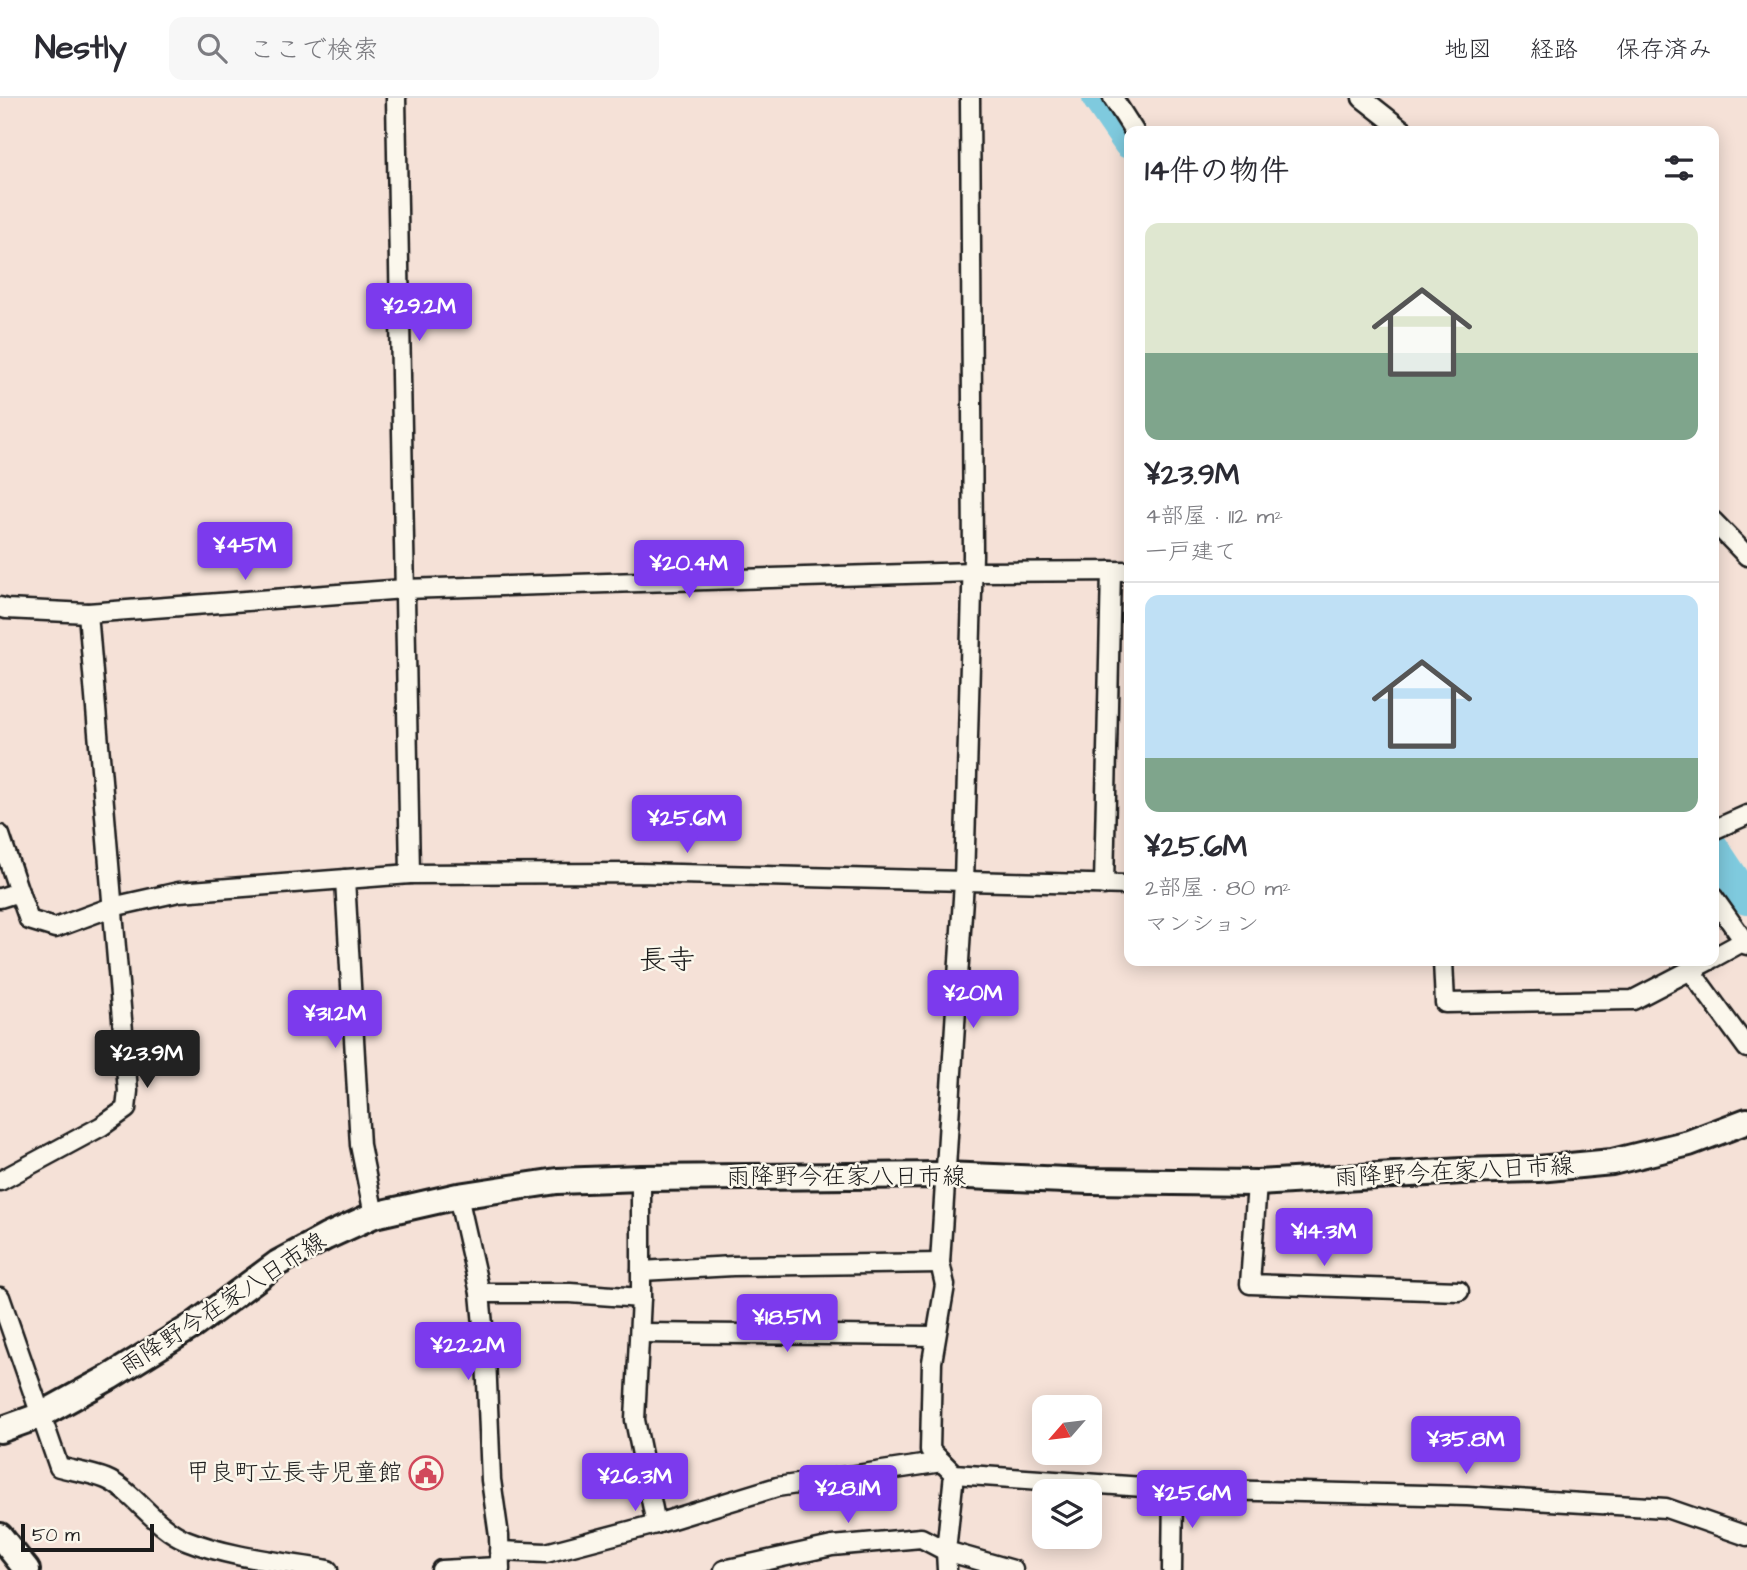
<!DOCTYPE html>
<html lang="ja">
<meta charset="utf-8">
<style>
body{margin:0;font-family:"Architects Daughter","Klee One",sans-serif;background:#f7f7f7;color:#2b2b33;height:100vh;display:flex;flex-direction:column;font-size:26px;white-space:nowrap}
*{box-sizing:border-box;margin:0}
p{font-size:23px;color:#7c7c81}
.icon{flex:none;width:38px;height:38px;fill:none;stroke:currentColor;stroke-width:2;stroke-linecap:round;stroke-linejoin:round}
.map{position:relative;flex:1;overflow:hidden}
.drawer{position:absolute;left:1124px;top:28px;width:595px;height:840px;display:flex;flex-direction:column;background:#fff;border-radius:14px;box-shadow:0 4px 18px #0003}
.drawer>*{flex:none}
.needle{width:46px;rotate:242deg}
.tools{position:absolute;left:1032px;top:1297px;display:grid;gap:14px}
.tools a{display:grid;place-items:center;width:70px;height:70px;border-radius:14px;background:#fff;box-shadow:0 4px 18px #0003;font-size:35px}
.scale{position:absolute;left:21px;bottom:18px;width:133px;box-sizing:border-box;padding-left:7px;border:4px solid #1c1c1c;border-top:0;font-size:19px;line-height:24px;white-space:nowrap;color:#1c1c1c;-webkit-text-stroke:5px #fbf7ec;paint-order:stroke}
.price{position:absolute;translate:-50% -60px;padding:0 16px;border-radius:7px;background:#7c3aed;color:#fff;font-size:23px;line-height:46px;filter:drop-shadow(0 2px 4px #0008)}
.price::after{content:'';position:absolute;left:50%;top:42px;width:21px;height:16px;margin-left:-10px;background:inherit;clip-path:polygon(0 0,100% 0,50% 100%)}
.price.on{background:#222;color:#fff}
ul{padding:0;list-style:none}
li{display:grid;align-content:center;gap:14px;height:371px;padding:0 21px}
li+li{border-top:2px solid #e1e1e2}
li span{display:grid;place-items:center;height:217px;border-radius:14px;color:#555}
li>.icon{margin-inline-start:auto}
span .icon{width:126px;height:126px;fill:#fffc;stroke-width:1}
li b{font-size:30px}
h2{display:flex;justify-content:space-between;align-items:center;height:84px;padding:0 21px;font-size:30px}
header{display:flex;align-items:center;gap:42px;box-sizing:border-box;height:98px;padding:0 35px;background:#fff;border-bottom:2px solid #e1e1e2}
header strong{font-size:33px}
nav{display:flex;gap:38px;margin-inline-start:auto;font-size:24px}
.search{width:490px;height:63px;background:#f7f7f7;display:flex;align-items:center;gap:18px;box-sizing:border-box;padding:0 24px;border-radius:14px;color:#7c7c81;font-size:26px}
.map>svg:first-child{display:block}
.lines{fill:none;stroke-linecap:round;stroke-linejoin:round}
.river{stroke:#7fcade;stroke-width:32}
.street-casing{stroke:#1c1c1c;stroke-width:23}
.secondary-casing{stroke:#1c1c1c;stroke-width:30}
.street{stroke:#fbf7ec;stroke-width:18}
.secondary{stroke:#fbf7ec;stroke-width:24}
.labels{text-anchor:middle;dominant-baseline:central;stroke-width:5;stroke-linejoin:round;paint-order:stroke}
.street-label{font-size:24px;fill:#1c1c1c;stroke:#fbf7ec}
.poi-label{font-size:24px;fill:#1c1c1c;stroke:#fbf7ec;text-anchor:end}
.quarter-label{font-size:28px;fill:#1c1c1c;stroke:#fbf7ec}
</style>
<header>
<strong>Nestly</strong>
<div class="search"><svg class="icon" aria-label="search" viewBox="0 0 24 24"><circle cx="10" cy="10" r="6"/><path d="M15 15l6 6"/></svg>ここで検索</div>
<nav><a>地図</a><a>経路</a><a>保存済み</a></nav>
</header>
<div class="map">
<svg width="1747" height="1472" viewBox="0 0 1747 1472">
<rect width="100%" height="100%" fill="#f5e1d7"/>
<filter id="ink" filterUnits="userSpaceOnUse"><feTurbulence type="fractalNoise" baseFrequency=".0143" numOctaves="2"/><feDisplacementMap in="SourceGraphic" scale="14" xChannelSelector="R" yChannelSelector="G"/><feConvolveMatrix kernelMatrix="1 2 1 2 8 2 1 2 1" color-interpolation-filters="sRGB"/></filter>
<g filter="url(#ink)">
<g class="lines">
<g class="river">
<polyline points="1098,0 1129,45"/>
<polyline points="1713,750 1747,801"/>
</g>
<defs>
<g id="street">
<polyline points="396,0 410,776"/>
<polyline points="970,0 973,457 964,784 940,1165 945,1187 932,1264 930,1352 954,1376 1173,1391 1467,1398 1666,1410 1747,1438"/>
<polyline points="1113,0 1134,33"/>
<polyline points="1362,0 1404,33"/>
<polyline points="1713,423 1747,458"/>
<polyline points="0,509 6,511 88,515 404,491 973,474 1129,473"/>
<polyline points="1713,732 1747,717"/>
<polyline points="0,737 19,794"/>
<polyline points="345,781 360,1047 374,1117"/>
<polyline points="1104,787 1111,473"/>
<polyline points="1713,799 1747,847"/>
<polyline points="0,800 19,794 29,822 55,830 112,809 179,794 410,776 638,775 1129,787"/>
<polyline points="1713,860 1744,843"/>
<polyline points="1443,863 1445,905 1633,902 1708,863"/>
<polyline points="1690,872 1747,950"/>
<polyline points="641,1080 641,1200 635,1322 656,1426 777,1389 942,1364"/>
<polyline points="0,1083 102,1028 126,1011 128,993 88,515"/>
<polyline points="1257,1085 1250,1186 1459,1193"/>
<polyline points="458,1098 480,1195 486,1259 491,1382 499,1438 500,1472"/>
<polyline points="641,1173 733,1168 940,1165"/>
<polyline points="480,1195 570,1195 641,1200"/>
<path d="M0 1199 59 1369C74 1373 91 1375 106 1381 133 1392 154 1429 186 1442 231 1460 282 1464 328 1472"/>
<polyline points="640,1235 935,1238"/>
<polyline points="499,1453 546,1455 656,1426"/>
<polyline points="441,1472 498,1469"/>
<polyline points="724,1472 832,1448 921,1440 946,1453 1013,1472"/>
<polyline points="947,1472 946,1453 954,1376"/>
<polyline points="1172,1472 1173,1391"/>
</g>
<g id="secondary">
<polyline points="0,1332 39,1318 110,1279 194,1227 278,1165 326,1139 374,1117 458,1098 557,1083 641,1080 944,1077 1090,1083 1257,1085 1462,1073 1538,1071 1612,1064 1689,1045 1747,1023"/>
<polyline points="0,1438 27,1472"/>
</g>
</defs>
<use href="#street" class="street-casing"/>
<use href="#secondary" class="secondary-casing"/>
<use href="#street" class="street"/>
<use href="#secondary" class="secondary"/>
</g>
</g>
<defs>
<symbol id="civic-ring" viewBox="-11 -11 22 22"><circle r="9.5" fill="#fbf7ec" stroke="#d1495b" stroke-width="1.5"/><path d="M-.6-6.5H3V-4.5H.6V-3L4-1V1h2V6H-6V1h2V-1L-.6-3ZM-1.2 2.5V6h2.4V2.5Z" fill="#d1495b"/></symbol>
</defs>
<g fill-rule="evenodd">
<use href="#civic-ring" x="407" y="1356" width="38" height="38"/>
</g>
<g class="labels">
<g class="street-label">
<text transform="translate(1454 1074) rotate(-3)">雨降野今在家八日市線</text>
<text x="846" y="1079">雨降野今在家八日市線</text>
<text transform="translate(223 1206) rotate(-33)">雨降野今在家八日市線</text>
</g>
<g class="poi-label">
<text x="402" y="1375">甲良町立長寺児童館</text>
</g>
<g class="quarter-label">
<text x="667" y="862">長寺</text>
</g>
</g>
</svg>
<div class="tools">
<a><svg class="needle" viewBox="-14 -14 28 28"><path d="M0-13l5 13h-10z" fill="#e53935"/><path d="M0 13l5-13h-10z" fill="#7c7c81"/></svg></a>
<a><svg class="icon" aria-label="layers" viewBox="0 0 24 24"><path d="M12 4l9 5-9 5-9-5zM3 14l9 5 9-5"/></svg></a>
</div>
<div class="scale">50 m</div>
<b class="price" style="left:419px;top:245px">¥29.2M</b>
<b class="price" style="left:245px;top:484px">¥45M</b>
<b class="price" style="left:689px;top:502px">¥20.4M</b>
<b class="price" style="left:687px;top:757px">¥25.6M</b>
<b class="price" style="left:973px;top:932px">¥20M</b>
<b class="price" style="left:335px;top:952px">¥31.2M</b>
<b class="price on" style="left:147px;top:992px">¥23.9M</b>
<b class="price" style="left:1324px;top:1170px">¥14.3M</b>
<b class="price" style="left:787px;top:1256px">¥18.5M</b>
<b class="price" style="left:468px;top:1284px">¥22.2M</b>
<b class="price" style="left:1466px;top:1378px">¥35.8M</b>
<b class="price" style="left:635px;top:1415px">¥26.3M</b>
<b class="price" style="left:848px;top:1427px">¥28.1M</b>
<b class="price" style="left:1192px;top:1432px">¥25.6M</b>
<section class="drawer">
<h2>14件の物件<svg class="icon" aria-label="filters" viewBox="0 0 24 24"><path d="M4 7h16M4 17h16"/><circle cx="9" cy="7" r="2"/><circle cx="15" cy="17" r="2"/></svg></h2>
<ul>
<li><span style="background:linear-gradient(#dfe7d0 60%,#7fa58c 0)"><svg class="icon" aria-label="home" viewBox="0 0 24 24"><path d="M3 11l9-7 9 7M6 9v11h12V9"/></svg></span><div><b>¥23.9M</b><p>4部屋 · 112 m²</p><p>一戸建て</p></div></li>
<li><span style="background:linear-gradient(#bfe0f5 75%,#7fa58c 0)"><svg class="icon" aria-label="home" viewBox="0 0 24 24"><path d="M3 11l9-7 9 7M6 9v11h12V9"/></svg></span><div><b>¥25.6M</b><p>2部屋 · 80 m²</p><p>マンション</p></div></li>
</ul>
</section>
</div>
